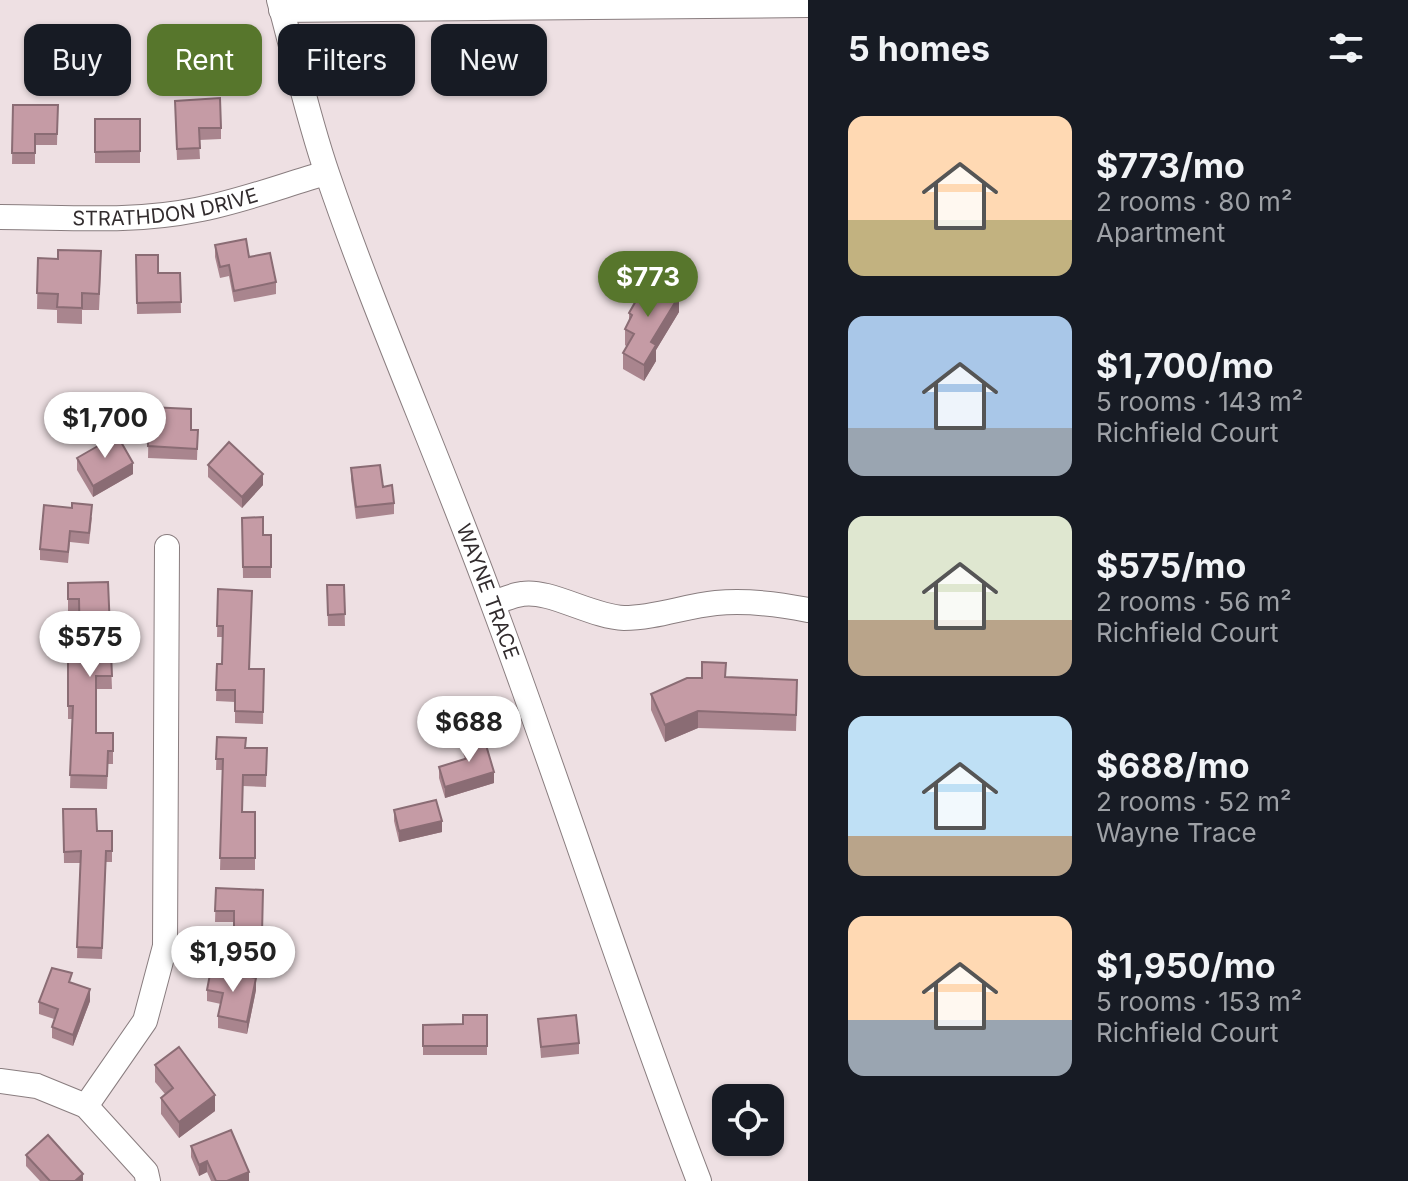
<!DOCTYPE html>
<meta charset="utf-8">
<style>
body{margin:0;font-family:Inter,sans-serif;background:#20242c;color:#f1f3f6;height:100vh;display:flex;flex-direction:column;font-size:30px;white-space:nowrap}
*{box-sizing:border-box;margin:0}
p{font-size:26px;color:#9ea1a6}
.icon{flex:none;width:44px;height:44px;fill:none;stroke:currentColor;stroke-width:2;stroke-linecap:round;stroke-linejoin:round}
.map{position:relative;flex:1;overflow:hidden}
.side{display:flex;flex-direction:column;background:#171b24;width:600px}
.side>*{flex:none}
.top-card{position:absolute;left:24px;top:24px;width:664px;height:72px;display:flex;gap:16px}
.tools{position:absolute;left:712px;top:1084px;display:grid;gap:16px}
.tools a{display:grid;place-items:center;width:72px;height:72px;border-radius:16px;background:#171b24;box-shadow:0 2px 6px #0004;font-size:40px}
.price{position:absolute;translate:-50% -68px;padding:0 18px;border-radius:28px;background:#fff;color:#222;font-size:26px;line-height:52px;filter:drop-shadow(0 2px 4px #0008)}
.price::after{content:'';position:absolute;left:50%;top:48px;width:24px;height:18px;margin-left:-12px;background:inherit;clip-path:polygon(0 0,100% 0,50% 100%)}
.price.active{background:#57762c;color:#fff}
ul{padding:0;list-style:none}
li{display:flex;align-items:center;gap:24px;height:200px;padding:0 40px}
li span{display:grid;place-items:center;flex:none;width:224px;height:160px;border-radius:16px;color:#555}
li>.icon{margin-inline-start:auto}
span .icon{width:96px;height:96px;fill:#fffc;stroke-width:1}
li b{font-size:34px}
h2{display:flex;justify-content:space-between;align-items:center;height:96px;padding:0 40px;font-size:34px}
.chip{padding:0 28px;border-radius:16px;background:#171b24;box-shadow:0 2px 6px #0004;font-size:28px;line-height:72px}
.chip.active{background:#57762c;color:#fff}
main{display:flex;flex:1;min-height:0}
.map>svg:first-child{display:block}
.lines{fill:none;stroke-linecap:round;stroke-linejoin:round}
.minor-casing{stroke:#897d7f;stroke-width:26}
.minor{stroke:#fff;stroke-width:24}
.wall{fill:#a9858e}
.shaded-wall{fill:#8a6c74}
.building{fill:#c59ba5;stroke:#8a6c74;stroke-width:2}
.labels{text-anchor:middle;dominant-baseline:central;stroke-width:8;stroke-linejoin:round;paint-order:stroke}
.street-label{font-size:20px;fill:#322c2e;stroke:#fff}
</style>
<main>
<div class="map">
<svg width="808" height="1181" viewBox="0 0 808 1181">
<rect width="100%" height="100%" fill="#eee0e3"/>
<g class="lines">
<defs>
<g id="minor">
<path id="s1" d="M279 0C295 58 308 119 328 176 377 319 439 457 491 599 563 792 625 989 699 1181"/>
<polyline points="281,10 808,5"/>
<path id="s2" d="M0 217C65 217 133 223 196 210 240 202 284 185 326 173"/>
<path d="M493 603C502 600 513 595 522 594 549 589 592 617 624 618 656 618 685 606 716 603 747 600 778 604 808 610"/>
<polyline points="0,1081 37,1086 86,1106 146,1172 148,1181"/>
<polyline points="86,1106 145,1021 165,946 167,547"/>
</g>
</defs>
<use href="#minor" class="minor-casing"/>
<use href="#minor" class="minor"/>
</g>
<g class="wall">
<polygon points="13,105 58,105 57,145 35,145 35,164 12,164"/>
<polygon points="175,112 221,128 221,139 199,140 200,159 177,160"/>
<rect x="95" y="119" width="45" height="44"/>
<polygon points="215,245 249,257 276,282 276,294 234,302 229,276 220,278 215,257"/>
<polygon points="136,255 158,273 180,273 181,313 137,314"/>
<polygon points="38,258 101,267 99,310 82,310 82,324 57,323 57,310 37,309"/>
<polygon points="679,312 656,350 656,361 644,381 623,369 623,353 627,347 625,345 625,329 629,322 629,313"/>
<polygon points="149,407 191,430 198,430 197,460 148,458"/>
<polygon points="77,458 133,474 93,497 77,470"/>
<polygon points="208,465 263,485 242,508 208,477"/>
<polygon points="351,468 383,487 394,503 394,514 356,519 351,479"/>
<polygon points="92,517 89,544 70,542 68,563 40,560 40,549"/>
<polygon points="242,518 263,535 271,535 271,578 243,578"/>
<polygon points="108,582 112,689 96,689 96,733 113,733 113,764 108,764 107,789 70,788 72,719 68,719 68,654 79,654 79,612 68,612 68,583"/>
<polygon points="327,585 344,585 345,626 328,626"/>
<polygon points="218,589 249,669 264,669 263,724 235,723 235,702 216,701 217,664 222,664 223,637 217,637"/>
<polygon points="726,677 797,697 796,731 698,728 665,742 651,710 651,694"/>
<polygon points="217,737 246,748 267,748 266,787 243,786 242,812 255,812 255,870 220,870 223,770 216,770"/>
<polygon points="463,742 494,783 445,798 439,778 439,767 465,759 463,753"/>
<polygon points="63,809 97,831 112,831 112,862 106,862 102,959 77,958 80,863 64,863"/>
<polygon points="394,810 442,832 399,842 394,821"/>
<polygon points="216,888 263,890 262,945 234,944 234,922 215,922"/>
<polygon points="72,983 90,1001 73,1046 52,1038 52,1027 54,1019 39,1014 39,1002"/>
<polygon points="207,990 256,990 247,1034 218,1028 218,1016 221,1004 207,1001"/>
<polygon points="487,1015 487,1055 423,1055 423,1025 463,1024"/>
<polygon points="538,1019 579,1043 579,1054 541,1058"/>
<polygon points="155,1065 215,1111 179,1138 161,1114 161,1098 165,1094 155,1082"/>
<polygon points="191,1146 249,1181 211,1181 207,1172 199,1176 191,1157"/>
<polygon points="26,1155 83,1181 40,1181 26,1166"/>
</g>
<g class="shaded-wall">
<polygon points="679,296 679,312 656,350 656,361 644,381 644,365 651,342"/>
<polygon points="133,463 133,474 93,497 93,486"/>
<polygon points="263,474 263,485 242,508 242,497"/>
<polygon points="698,711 698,728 665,742 665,725"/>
<polygon points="494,772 494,783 445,798 445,787"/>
<polygon points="442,821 442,832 399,842 399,831"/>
<polygon points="256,978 256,990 247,1034 247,1022"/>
<polygon points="90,989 90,1001 73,1046 73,1035"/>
<polygon points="215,1095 215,1111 179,1138 179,1122"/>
<polygon points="207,1161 207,1172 199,1176 199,1165"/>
<polygon points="249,1172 249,1181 227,1181"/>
<polygon points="83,1174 83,1181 75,1181"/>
</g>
<g class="building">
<polygon points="220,98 221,128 199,128 200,148 177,149 175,101"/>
<polygon points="13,105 58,105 57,134 35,134 35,153 12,153"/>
<polygon points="95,119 140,119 140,151 95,152"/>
<polygon points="246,239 249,257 270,253 276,282 234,291 229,265 220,267 215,245"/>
<polygon points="58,250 101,251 99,294 82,293 82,308 57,307 58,294 37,293 38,258 58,259"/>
<polygon points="136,255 158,255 158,273 180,273 181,302 137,303"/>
<polygon points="649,278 679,296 651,342 656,345 644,365 623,353 634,334 625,329 632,315 629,313"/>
<polygon points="149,407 191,409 191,430 198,430 197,449 148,446"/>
<polygon points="117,435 133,463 93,486 77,458"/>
<polygon points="229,442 263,474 242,497 208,465"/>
<polygon points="380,465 383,487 392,485 394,503 356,507 351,468"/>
<polygon points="72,503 92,505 89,533 70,531 68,552 40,549 44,505 72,508"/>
<polygon points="263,517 263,535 271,535 271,567 243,567 242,518"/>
<polygon points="108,582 112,676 96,676 96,733 113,733 113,751 108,751 107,776 70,775 73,706 68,706 68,654 80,654 79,599 68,599 68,583"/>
<polygon points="327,585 344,585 345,614 328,615"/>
<polygon points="218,589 252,591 249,669 264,669 263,712 235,711 235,690 216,690 217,664 222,664 223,626 217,626"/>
<polygon points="702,662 726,663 725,677 797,680 796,715 698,711 665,725 651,694 687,678 702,678"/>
<polygon points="483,735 494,772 445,787 439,767 468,758 463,742"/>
<polygon points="217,737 246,738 245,748 267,748 266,775 243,775 242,812 255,812 255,858 220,858 223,759 216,759"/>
<polygon points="436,800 442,821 399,831 394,810"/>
<polygon points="63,809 96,809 97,831 112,831 112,851 106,851 102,948 77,947 81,851 64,852"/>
<polygon points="216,888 263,890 262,934 234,933 234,911 215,911"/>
<polygon points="52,968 72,973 69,982 90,989 73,1035 52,1027 58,1009 39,1002"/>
<polygon points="211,969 256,978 247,1022 218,1016 223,993 207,990"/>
<polygon points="463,1015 487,1015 487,1046 423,1046 423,1025 463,1024"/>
<polygon points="576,1015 579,1043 541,1047 538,1019"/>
<polygon points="179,1047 215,1095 179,1122 161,1098 173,1088 155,1065"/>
<polygon points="231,1130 249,1172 227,1181 216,1181 207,1161 199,1165 191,1146"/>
<polygon points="48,1135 83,1174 75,1181 50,1181 26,1155"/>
</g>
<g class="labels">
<g class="street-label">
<text stroke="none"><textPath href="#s2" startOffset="166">STRATHDON DRIVE</textPath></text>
<text stroke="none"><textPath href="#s1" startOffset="628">WAYNE TRACE</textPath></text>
</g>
</g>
</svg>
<div class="tools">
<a><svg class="icon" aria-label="locate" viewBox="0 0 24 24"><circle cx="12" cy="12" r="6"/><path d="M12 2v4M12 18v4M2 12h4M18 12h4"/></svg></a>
</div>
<b class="price active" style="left:648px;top:319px">$773</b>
<b class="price" style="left:105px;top:460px">$1,700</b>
<b class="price" style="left:90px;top:679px">$575</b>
<b class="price" style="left:469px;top:764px">$688</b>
<b class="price" style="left:233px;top:994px">$1,950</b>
<div class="top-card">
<a class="chip">Buy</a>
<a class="chip active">Rent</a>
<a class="chip">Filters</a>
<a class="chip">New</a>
</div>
</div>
<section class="side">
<h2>5 homes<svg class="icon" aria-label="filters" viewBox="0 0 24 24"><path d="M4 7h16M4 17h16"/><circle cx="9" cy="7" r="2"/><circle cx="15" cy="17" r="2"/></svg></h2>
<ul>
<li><span style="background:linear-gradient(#ffd9b3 65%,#c2b280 0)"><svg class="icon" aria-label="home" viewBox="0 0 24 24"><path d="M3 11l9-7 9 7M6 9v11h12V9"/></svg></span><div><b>$773/mo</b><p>2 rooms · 80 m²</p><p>Apartment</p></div></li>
<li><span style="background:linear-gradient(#a9c7e8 70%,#9aa5b1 0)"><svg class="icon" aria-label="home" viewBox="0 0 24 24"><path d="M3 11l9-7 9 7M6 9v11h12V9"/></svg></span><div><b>$1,700/mo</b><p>5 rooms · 143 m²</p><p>Richfield Court</p></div></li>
<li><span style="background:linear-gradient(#dfe7d0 65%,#b9a48a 0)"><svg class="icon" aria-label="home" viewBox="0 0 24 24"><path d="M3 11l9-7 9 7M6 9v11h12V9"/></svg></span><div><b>$575/mo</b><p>2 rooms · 56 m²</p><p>Richfield Court</p></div></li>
<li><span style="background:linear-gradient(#bfe0f5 75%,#b9a48a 0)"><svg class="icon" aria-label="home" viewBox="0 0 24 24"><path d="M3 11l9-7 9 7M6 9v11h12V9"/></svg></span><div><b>$688/mo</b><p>2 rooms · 52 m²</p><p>Wayne Trace</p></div></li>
<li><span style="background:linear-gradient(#ffd9b3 65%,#9aa5b1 0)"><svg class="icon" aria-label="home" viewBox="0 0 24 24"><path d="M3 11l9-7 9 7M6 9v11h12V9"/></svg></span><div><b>$1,950/mo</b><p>5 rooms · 153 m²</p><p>Richfield Court</p></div></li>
</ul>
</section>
</main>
